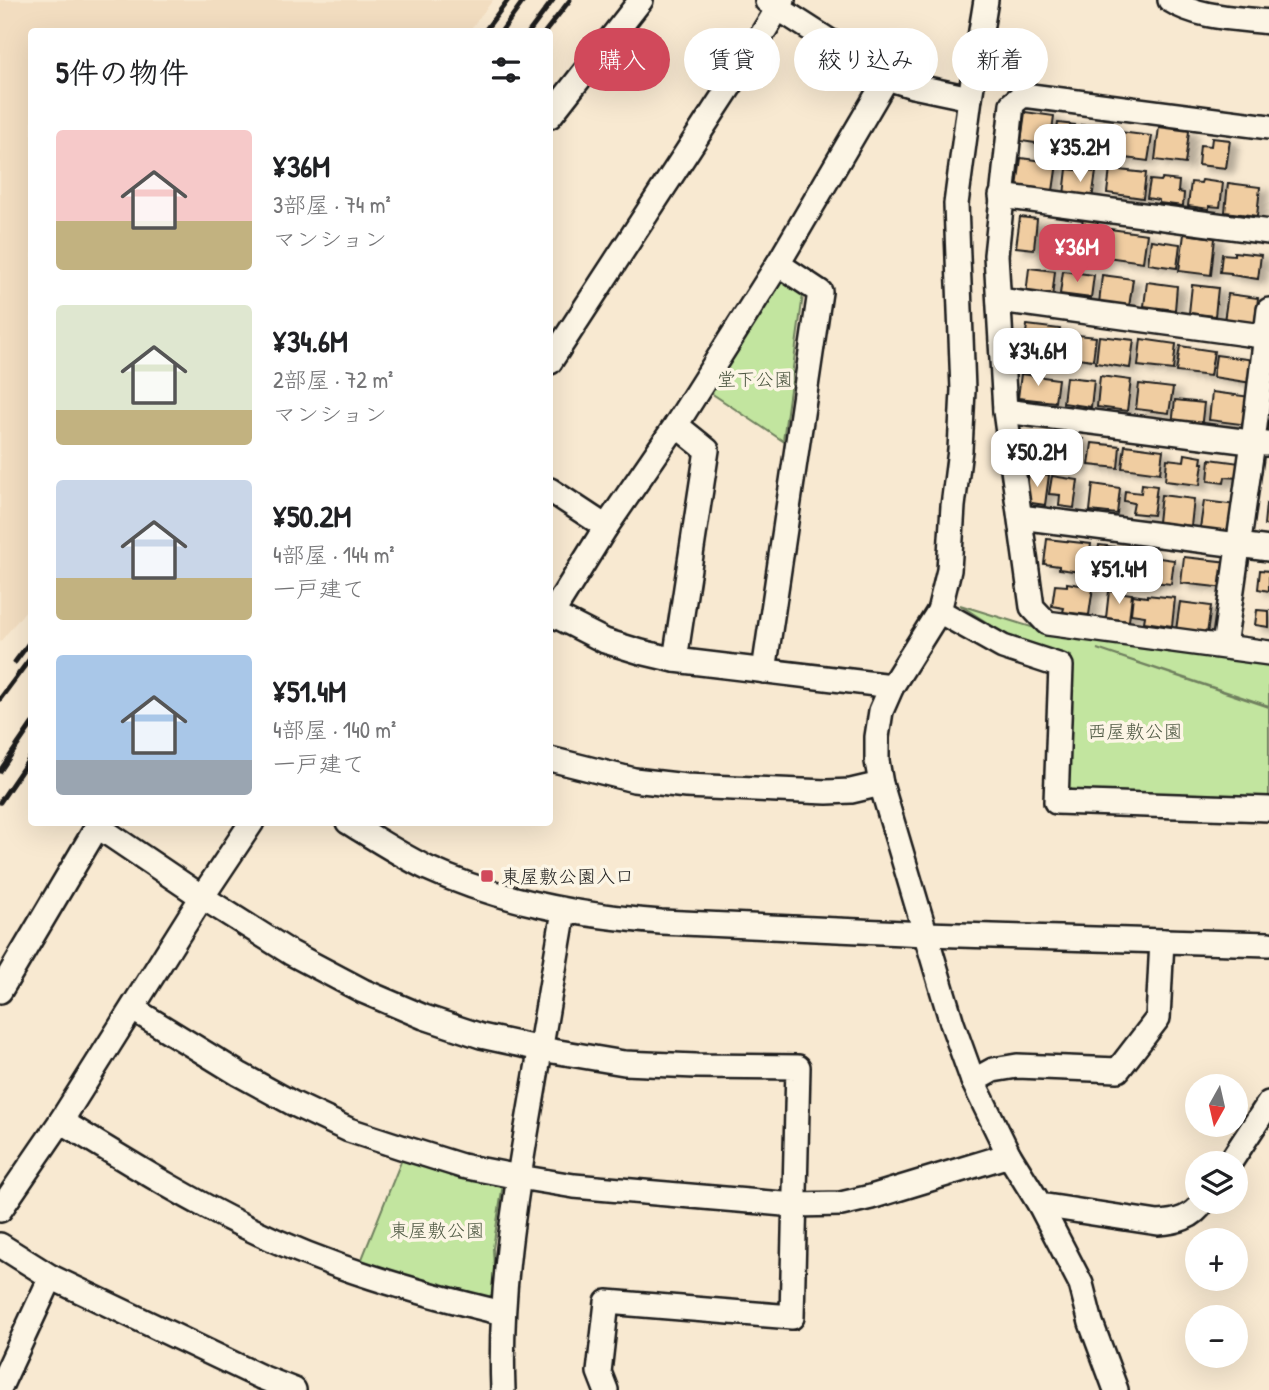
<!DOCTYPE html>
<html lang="ja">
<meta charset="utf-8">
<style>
body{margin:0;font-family:"Patrick Hand","Klee One",sans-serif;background:#f2f2f2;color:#202124;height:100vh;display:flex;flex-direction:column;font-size:26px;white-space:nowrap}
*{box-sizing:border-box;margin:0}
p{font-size:23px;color:#757577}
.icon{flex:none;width:38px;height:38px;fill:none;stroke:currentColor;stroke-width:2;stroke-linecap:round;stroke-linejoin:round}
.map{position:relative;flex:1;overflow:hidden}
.side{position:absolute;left:28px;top:28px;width:525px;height:798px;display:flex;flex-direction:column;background:#fff;border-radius:7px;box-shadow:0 7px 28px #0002}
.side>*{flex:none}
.hud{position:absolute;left:574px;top:28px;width:590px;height:63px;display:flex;gap:14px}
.needle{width:46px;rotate:188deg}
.controls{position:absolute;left:1185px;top:1074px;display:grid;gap:14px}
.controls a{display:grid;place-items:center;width:63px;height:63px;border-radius:50%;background:#fff;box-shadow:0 7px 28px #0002;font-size:35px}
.price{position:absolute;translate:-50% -60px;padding:0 16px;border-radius:14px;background:#fff;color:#222;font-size:23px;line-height:46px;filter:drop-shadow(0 2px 4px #0008)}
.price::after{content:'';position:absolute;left:50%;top:42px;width:21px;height:16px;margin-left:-10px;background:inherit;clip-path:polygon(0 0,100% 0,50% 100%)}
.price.active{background:#d1495b;color:#fff}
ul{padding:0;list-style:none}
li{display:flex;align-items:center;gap:21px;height:175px;padding:0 28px}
li span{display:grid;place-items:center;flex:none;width:196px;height:140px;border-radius:7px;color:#555}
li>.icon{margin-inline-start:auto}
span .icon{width:84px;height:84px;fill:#fffc;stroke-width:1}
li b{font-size:30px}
h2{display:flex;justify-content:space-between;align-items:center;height:84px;padding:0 28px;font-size:30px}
.tag{padding:0 24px;border-radius:32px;background:#fff;box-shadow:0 7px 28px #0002;font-size:24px;line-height:63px}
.tag.active{background:#d1495b;color:#fff}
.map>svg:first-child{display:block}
.built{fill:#f2ddc0}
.green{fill:#c2e59f;stroke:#6f805e;stroke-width:2}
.building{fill:#f0cda1;stroke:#1c1c1c;stroke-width:2;filter:url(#shadow)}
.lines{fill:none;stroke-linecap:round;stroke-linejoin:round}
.minor-casing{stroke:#1c1c1c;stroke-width:28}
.minor{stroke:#fcf5e5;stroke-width:23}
.rail{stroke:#1c1c1c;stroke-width:5}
.poi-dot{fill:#d1495b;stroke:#fcf5e5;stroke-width:2.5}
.labels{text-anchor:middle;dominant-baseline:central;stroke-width:7;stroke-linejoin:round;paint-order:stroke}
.park-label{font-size:19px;fill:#4e5843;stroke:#fcf5e5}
.poi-label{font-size:19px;fill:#1c1c1c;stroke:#fcf5e5;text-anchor:start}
</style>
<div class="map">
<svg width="1269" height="1390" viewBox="0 0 1269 1390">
<defs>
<filter id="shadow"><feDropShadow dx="8" dy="4.5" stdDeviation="3.5" flood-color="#0004"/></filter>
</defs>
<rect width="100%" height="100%" fill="#f8e9d1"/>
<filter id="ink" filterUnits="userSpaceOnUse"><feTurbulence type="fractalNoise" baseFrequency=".0143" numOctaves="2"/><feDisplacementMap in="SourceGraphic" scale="14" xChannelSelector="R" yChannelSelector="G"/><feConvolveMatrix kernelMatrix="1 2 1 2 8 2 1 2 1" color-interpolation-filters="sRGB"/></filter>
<g filter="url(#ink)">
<polygon class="built" points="0,0 493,0 469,31 32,32 31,604 0,642"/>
<g class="green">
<polygon points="784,280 803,295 783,441 705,389 777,281"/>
<polygon points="960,605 1054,634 1269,660 1269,706 1097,649 1269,707 1269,801 1073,793 1066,786 1071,656 1009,637"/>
<polygon points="404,1154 503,1184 493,1248 495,1289 489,1298 425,1285 360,1264"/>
</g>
<g class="building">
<polygon points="1025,112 1054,116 1050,145 1021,141"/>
<polygon points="1058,123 1075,125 1072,151 1054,148"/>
<polygon points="1081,125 1106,129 1103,155 1078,152"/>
<polygon points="1159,127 1189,131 1185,164 1155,160"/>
<polygon points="1120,132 1152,136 1148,161 1117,157"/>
<polygon points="1212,138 1230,140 1226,168 1198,165 1200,145 1211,146"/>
<polygon points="1021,158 1057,163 1053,191 1017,187"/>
<polygon points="1067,169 1096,172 1092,199 1064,195"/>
<polygon points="1110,169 1146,173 1143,198 1107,193"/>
<polygon points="1162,179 1179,181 1178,192 1184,193 1183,206 1159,203 1159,200 1147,198 1150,180 1161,181"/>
<polygon points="1202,180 1223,183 1220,207 1209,206 1209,209 1188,206 1191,182 1201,183"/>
<polygon points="1228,183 1260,187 1257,216 1225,212"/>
<polygon points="1020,217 1037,219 1034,249 1016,247"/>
<polygon points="1083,218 1098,220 1096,234 1100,234 1097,258 1063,254 1066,230 1081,232"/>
<polygon points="1044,229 1062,231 1059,252 1042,250"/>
<polygon points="1110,229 1147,234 1143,262 1106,257"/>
<polygon points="1184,234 1215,238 1211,275 1179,271"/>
<polygon points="1151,240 1180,244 1177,268 1148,264"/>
<polygon points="1234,252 1261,255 1258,279 1231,275 1231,273 1220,272 1222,254 1234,255"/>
<polygon points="1029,268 1055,271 1052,298 1026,295"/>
<polygon points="1063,271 1094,275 1091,298 1060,294"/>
<polygon points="1102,275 1133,279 1129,307 1099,304"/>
<polygon points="1147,282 1177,286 1175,310 1144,306"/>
<polygon points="1192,285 1218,288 1215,316 1189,313"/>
<polygon points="1228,294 1258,298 1255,325 1224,321"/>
<polygon points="1027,325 1060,329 1057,355 1024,351"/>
<polygon points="1067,334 1096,337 1093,360 1064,356"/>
<polygon points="1099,336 1134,340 1130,368 1096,363"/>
<polygon points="1141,339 1176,344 1173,370 1138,366"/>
<polygon points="1180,346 1214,351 1210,376 1176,372"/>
<polygon points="1216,355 1255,360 1252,383 1213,377"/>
<polygon points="1021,374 1058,379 1055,402 1018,398"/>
<polygon points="1100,376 1131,380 1127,411 1097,407"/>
<polygon points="1066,377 1094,380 1091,407 1063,403"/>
<polygon points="1139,384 1173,388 1169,413 1136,409"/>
<polygon points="1212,392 1251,397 1248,425 1209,420"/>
<polygon points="1175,400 1204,403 1201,429 1172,425"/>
<polygon points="1041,434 1083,439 1079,468 1037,463"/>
<polygon points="1092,443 1120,446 1118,468 1089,465"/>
<polygon points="1125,445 1163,450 1160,473 1122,468"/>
<polygon points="1185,454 1202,457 1201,463 1203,463 1200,485 1165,481 1167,459 1184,461"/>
<polygon points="1210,459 1240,463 1238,478 1225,477 1224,483 1208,481"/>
<polygon points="1029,472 1049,475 1045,505 1025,502"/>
<polygon points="1052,476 1078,480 1074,508 1059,506 1060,495 1049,494"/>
<polygon points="1093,484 1120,488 1117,514 1090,511"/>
<polygon points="1142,484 1157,486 1153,515 1132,513 1134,503 1124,501 1125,491 1141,493"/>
<polygon points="1161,495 1194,499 1191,526 1158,522"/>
<polygon points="1204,501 1237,505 1233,532 1200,528"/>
<polygon points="1266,504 1269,505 1269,526 1264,525"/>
<polygon points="1047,539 1091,544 1087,573 1059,569 1059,566 1044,564"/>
<polygon points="1099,545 1132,549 1128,578 1095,574"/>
<polygon points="1138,555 1174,560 1171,584 1135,580"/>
<polygon points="1184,557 1228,562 1225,588 1181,583"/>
<polygon points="1260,570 1269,571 1269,591 1258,589"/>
<polygon points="1067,583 1093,587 1089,615 1063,612 1064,608 1052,606 1055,585 1067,586"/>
<polygon points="1109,591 1132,594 1129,621 1106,618"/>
<polygon points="1133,595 1147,597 1147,595 1175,598 1172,626 1144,622 1145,616 1131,614"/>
<polygon points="1180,602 1211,606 1207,634 1176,630"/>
<polygon points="1257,610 1269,611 1269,627 1255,625"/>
</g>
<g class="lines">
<defs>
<g id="minor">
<polyline points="986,0 970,98 956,204 963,390 960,450 953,506 949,570 939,611 892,686 881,711 877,737 877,761 881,784 952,1023 973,1081 1009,1155 1040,1205 1081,1284 1091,1323 1116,1390"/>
<path d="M1170 0C1198 18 1236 18 1269 22"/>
<polyline points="767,1 887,78 913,86 970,98"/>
<polyline points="550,116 641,0"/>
<polyline points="1269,127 1023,95 1012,104 996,255 1005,411 1032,607 1047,623 1269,653"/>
<polyline points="1001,196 1269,232"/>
<polyline points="999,300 1269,337"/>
<polyline points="550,362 739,72 783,0"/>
<polyline points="1005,411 1266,444"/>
<polyline points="550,490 606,527"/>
<polyline points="1020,517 1269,549"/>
<polyline points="939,611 1003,647 1061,666 1056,802 1269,809"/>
<polyline points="552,614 605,641 641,652 675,660 892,686"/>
<polyline points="550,617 606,527 676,425 778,264 887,78"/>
<polyline points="1224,646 1253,442 1269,310"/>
<polyline points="675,660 707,450 676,425"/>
<polyline points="764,671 820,292 778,264"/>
<polyline points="550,759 634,780 686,786 827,792 851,791 881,784"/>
<path d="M348 822C374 838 400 855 427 868 501 902 581 916 661 922L926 934 1269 944"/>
<polyline points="97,826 202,897 291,953 363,991 424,1017 481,1036 541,1049 624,1063 696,1066 798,1067 792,1317 607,1302 599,1372 606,1390"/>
<polyline points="0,991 100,822"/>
<polyline points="133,1009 239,1074 294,1104 349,1130 401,1147 462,1166 519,1177 574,1186 795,1205 841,1204 871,1197 1009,1155"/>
<polyline points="973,1081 993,1070 1017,1066 1118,1070 1158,1018 1162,941"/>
<path d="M61 1121C122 1158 182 1196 246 1227 328 1267 414 1292 503 1313"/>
<polyline points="1229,1164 1269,1103"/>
<path d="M1040 1205 1158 1223C1176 1222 1193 1218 1203 1202"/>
<polyline points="0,1210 61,1121 202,897 252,822"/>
<polyline points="0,1245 51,1277 261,1377 294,1390"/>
<polyline points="0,1387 51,1277"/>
<path d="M503 1390C499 1295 514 1203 530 1110 541 1044 553 978 564 911"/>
</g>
</defs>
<use href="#minor" class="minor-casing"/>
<use href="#minor" class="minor"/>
<g class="rail">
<polyline points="484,32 508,0"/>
<polyline points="501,32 524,0"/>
<polyline points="529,32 553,0"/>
<polyline points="545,32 570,0"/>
<polyline points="15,662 32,639"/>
<polyline points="0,699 32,656"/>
<polyline points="0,771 32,724"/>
<polyline points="0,802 32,755"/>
</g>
</g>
</g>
<rect class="poi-dot" x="480" y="869" width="14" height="14" rx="3.5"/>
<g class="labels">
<g class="park-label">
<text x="755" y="379">堂下公園</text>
<text x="1135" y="731">西屋敷公園</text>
<text x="437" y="1230">東屋敷公園</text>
</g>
<g class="poi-label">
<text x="501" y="876">東屋敷公園入口</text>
</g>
</g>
</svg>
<div class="controls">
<a><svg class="needle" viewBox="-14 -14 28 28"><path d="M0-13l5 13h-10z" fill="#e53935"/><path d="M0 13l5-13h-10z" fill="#757577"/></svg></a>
<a><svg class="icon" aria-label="layers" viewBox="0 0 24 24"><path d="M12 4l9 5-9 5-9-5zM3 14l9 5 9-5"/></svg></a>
<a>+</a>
<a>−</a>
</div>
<b class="price" style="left:1080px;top:184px">¥35.2M</b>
<b class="price active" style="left:1077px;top:284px">¥36M</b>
<b class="price" style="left:1038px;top:388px">¥34.6M</b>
<b class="price" style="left:1037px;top:489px">¥50.2M</b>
<b class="price" style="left:1119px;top:606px">¥51.4M</b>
<div class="hud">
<a class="tag active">購入</a>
<a class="tag">賃貸</a>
<a class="tag">絞り込み</a>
<a class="tag">新着</a>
</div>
<section class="side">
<h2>5件の物件<svg class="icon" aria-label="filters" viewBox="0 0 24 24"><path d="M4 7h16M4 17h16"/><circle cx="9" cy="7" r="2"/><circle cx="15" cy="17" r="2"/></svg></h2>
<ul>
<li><span style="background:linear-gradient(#f6c9c9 65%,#c2b280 0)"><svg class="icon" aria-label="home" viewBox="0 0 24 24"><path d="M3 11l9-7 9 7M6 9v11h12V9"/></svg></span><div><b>¥36M</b><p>3部屋 · 74 m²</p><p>マンション</p></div></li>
<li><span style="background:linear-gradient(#dfe7d0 75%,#c2b280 0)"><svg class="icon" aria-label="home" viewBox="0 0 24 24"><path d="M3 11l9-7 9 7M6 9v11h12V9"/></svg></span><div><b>¥34.6M</b><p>2部屋 · 72 m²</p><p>マンション</p></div></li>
<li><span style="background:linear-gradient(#c9d6e8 70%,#c2b280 0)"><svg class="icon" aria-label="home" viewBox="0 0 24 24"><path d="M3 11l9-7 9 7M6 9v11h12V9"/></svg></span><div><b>¥50.2M</b><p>4部屋 · 144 m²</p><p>一戸建て</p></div></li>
<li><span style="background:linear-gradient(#a9c7e8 75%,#9aa5b1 0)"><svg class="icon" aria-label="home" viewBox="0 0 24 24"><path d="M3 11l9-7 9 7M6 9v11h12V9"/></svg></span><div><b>¥51.4M</b><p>4部屋 · 140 m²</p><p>一戸建て</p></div></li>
</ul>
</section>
</div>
